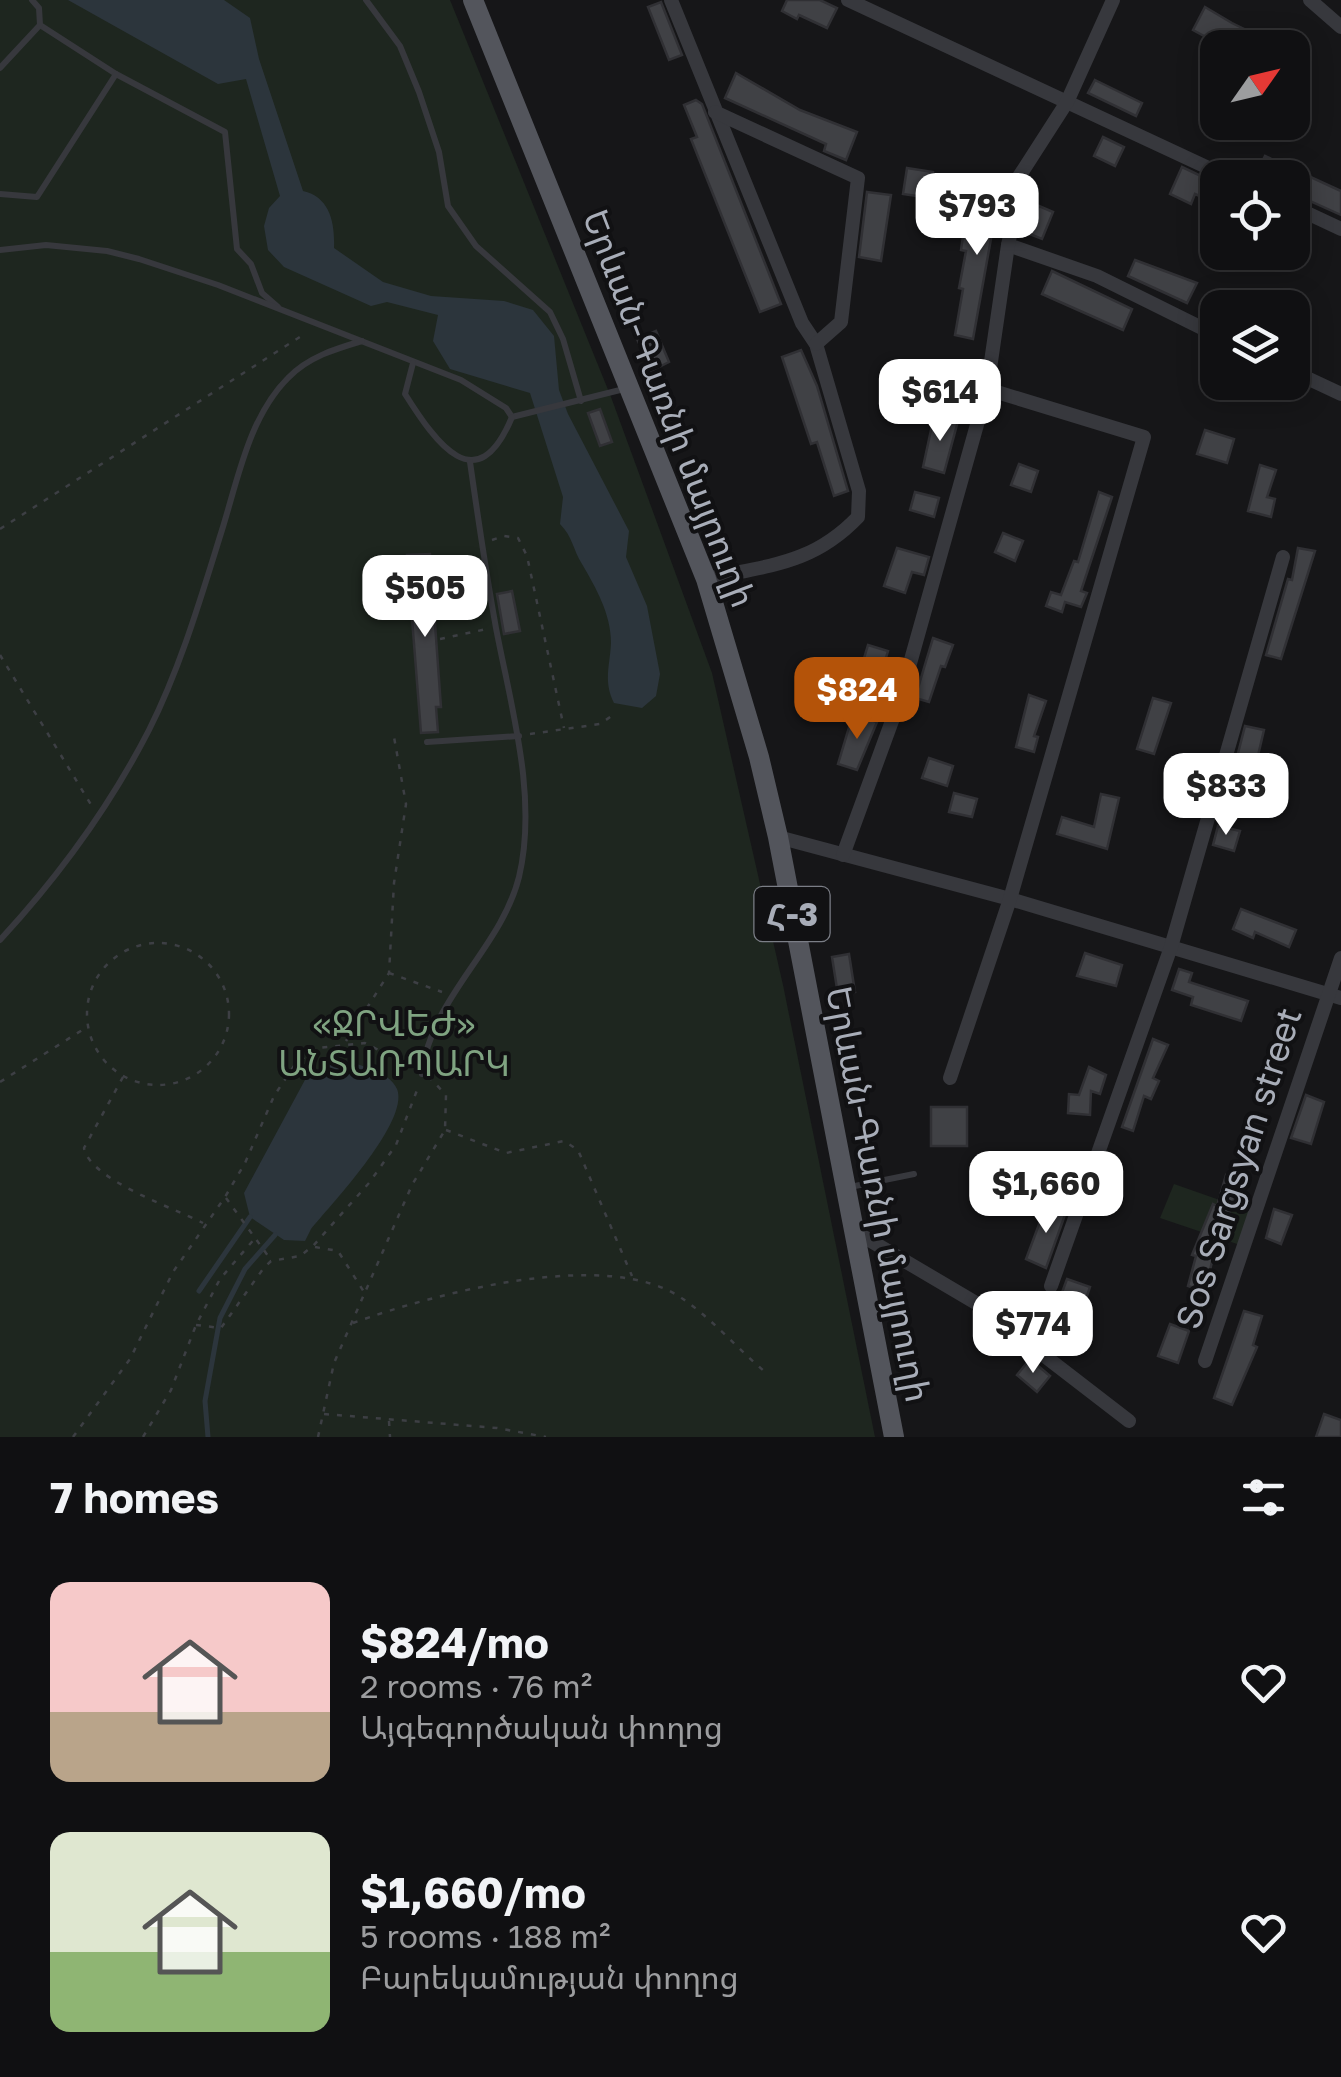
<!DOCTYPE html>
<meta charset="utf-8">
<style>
body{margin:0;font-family:"Golos Text","Noto Sans Armenian",sans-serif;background:#1e1e20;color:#f1f3f6;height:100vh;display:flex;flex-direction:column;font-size:38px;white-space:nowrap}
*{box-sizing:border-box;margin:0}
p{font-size:32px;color:#9c9d9f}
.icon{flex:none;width:55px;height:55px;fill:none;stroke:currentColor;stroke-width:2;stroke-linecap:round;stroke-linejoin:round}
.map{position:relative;height:1437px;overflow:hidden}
.sheet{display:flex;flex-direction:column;background:#101012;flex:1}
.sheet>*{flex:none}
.needle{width:65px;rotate:56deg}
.tools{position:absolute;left:1200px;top:30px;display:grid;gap:20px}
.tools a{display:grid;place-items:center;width:110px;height:110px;border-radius:20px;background:#101012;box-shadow:0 5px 25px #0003,0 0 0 2px #303032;font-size:50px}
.price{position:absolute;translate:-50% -85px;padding:0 22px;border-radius:20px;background:#fff;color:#222;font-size:32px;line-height:65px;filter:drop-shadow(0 2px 5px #0008)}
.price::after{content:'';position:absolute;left:50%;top:60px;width:30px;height:22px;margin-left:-15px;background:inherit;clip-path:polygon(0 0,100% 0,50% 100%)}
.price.current{background:#b45309;color:#fff}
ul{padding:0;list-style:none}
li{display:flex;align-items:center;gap:30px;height:250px;padding:0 50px}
li span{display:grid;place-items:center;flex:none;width:280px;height:200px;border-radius:20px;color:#555}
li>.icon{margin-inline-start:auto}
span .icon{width:120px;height:120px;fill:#fffc;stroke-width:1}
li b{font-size:42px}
h2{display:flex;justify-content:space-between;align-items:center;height:120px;padding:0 50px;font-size:42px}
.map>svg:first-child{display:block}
.green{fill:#1e261f}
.water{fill:#2c353c}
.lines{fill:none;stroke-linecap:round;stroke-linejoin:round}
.stream{stroke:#2c353c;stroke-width:5}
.building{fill:#404145;stroke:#303034;stroke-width:2.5}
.path{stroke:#3d3f44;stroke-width:2.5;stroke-dasharray:5 8;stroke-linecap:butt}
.lane{stroke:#37383d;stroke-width:6}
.street{stroke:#37383d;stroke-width:14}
.primary{stroke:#53555c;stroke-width:20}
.labels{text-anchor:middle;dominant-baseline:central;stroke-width:8;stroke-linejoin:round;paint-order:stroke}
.shield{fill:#111113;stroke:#7b7e86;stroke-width:2.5}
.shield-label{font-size:32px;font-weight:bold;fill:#a8adb8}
.street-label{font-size:35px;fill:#a8adb8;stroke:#111113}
.park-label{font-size:35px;fill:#7fa381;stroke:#111113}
</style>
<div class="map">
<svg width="1341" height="1437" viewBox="0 0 1341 1437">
<rect width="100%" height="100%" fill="#161618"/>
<g class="green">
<polygon points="0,0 450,0 611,397 712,673 783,985 875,1437 0,1437"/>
<polygon points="1174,1184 1251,1211 1240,1245 1160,1218"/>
</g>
<g class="water">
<path d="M68 0H224L250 18 259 59 303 191C330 197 335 223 334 248L383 282 431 296 504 301 533 310 554 336 559 390 568 414 629 531 626 557 647 606 660 674 656 696 642 708 614 703C603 681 610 666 611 643 611 614 596 588 582 564 573 550 573 537 560 524L563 497 530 393 450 369 433 341 438 315 387 302 371 306 284 267 268 250 264 226 269 208 280 196 246 79 218 84Z"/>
<path d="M342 1060C359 1065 389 1071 397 1089 410 1121 331 1205 311 1229L305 1241 284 1240 250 1217 244 1193 306 1078 328 1062Z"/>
</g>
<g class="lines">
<g class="stream">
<polyline points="199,1291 250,1217"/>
<polyline points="208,1437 205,1401 220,1318 245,1269 275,1235"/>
</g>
</g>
<g class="building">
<polygon points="787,0 820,0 837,8 827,28 799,15 797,19 782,11"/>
<polygon points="661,2 682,55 669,60 648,7"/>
<polygon points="1205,7 1232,23 1283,48 1226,48 1193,30"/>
<polygon points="736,73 800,110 857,132 846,160 824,151 826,144 725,98"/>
<polygon points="1095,80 1142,103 1136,116 1088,93"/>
<polygon points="696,100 702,104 781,304 760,312 691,139 697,137 684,105"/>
<polygon points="1103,137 1124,147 1115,166 1094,156"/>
<polygon points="1265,156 1341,191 1341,215 1292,193 1292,178 1254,178"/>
<polygon points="1182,167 1218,184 1218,204 1195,194 1191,204 1170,194"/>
<polygon points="907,168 933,172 930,198 903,194"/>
<polygon points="983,180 1001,183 973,339 955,335 963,289 959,288 966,251 961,250 963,236 968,236"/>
<polygon points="867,192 891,195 881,261 859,257"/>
<polygon points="1039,206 1053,212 1042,239 1027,233"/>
<polygon points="1135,260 1197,283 1187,303 1128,276"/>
<polygon points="1052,271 1132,309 1123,330 1042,294"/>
<polygon points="656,331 669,362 651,371 637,339"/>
<polygon points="801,350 817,386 848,491 834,496 817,442 811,444 782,357"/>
<polygon points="944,371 967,377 960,400 938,394"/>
<polygon points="600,409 612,442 600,446 588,413"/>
<polygon points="934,416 958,421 944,473 923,467"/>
<polygon points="1205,430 1234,439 1227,463 1197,454"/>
<polygon points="1019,464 1038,471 1031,492 1011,485"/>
<polygon points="1260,465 1276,470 1267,497 1275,499 1271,517 1248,511"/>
<polygon points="915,492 939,498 934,517 910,510"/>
<polygon points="1099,492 1112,497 1081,591 1087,593 1081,607 1065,602 1062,612 1046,606 1051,592 1061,595 1074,561 1078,562"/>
<polygon points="1003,533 1023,541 1015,561 995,552"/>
<polygon points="897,548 929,557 924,575 912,572 905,593 884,586"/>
<polygon points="1298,548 1315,551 1281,659 1266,655 1288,579 1292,580"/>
<polygon points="430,554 441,707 436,707 438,732 421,733 407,555"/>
<polygon points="512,591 520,631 504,634 497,594"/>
<polygon points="933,638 953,645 945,667 941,666 929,702 915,698"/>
<polygon points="868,645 888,651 882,671 862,665"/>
<polygon points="1029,695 1046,701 1034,736 1038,737 1034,752 1016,747"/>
<polygon points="1153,698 1171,703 1154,754 1137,749"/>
<polygon points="853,714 877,722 857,770 838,764"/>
<polygon points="1245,726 1264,730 1249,794 1229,788"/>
<polygon points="929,758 953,766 947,786 922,778"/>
<polygon points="954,793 977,799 972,817 949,812"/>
<polygon points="1101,794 1119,798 1107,849 1057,834 1062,817 1094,827"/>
<polygon points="1218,826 1240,831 1234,851 1213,845"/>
<polygon points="1241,909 1296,930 1289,947 1255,932 1253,938 1233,929"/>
<polygon points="1085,953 1122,965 1116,986 1077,976"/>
<polygon points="849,954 855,992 838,995 832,957"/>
<polygon points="1179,969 1192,973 1189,982 1248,1001 1241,1021 1191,1005 1193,997 1172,990"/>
<polygon points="1153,1039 1168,1045 1153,1078 1159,1081 1151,1099 1144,1096 1133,1131 1122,1127"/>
<polygon points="1089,1067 1106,1075 1100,1094 1091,1091 1090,1115 1068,1113 1069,1094 1079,1095"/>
<polygon points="1306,1095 1324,1102 1311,1144 1291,1138"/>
<rect x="931" y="1107" width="36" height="39"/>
<polygon points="1226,1175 1241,1180 1224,1228 1220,1227 1205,1292 1188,1286 1196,1256 1192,1255 1213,1204 1217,1206"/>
<polygon points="1047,1203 1066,1212 1046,1268 1026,1259"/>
<polygon points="1274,1209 1292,1215 1281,1244 1266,1238"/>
<polygon points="1067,1279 1090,1287 1078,1323 1054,1314"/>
<polygon points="1244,1311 1262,1316 1253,1345 1257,1347 1232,1405 1214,1398"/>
<polygon points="1170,1324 1189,1331 1178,1363 1158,1356"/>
<polygon points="1030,1359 1050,1376 1037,1392 1017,1375"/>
<polygon points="1324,1414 1341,1420 1341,1437 1316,1437"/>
</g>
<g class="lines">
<g class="path">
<polyline points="0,529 306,333"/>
<polyline points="492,540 504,536 518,538 527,556 564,728"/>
<polyline points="440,639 487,629"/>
<polyline points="0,655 93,808"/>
<polyline points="530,734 600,724 616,713"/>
<circle cx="158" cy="1014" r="71"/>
<polyline points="389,973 442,992"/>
<polyline points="346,1041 389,973 394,883 406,804 394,737"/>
<path d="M123 1077 84 1148C90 1180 174 1208 203 1223"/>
<polyline points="0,1082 87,1027"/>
<polyline points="446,1130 506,1153 564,1141 578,1150 632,1276"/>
<polyline points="226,1198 271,1260"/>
<polyline points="315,1247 338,1251 364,1292"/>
<path d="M353 1323C433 1294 609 1246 683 1299 712 1319 737 1348 764 1371"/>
<polyline points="196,1325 221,1328 263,1269 271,1261 300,1256 313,1246 369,1183 396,1145 419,1085"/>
<polyline points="324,1414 497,1428 546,1437"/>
<polyline points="389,1421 390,1437"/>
<polyline points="73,1437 130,1359 173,1272 225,1197 245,1163 274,1096 296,1063 318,1048 365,1043 411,1067"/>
<polyline points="143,1437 171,1390 196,1325 220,1279 256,1237"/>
<polyline points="318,1437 334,1363 412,1185 445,1130 446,1095 431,1079"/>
</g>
<g class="lane">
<polyline points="366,0 400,46 419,92 439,152 448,206 476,246 550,312 563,339 581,401"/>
<polyline points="40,25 116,74 225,132 237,249 251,264 262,293 278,307"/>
<polyline points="0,68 40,25 39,8 32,0"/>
<polyline points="0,194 37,197 116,74"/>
<polyline points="0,250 46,245 107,251 139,259 218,285 461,380 506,408 512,417 624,389"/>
<path d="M413 363 405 394C436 443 477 502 512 417"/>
<polyline points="427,742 519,736"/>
<path d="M0 940C59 876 109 808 149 730 181 666 201 597 222 530 238 479 249 417 288 378 308 357 335 349 362 341"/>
<path d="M422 1074C430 998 501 949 519 877 538 797 511 707 496 628 486 573 478 518 470 462"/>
<polyline points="850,1187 914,1174"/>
</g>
<g class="street">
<path d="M671 0 802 323 816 344 859 491 858 517C812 565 768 565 706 579"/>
<polyline points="848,0 1230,178"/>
<polyline points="1310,0 1341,27"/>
<polyline points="715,112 858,178 841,322 816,344"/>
<polyline points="1292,206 1341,229"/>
<polyline points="1008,245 1097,276 1218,336"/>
<polyline points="1292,371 1341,394"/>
<polyline points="778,837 1010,899 1341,998"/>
<polyline points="843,855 900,699 987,389 1008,245 1017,204 1013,186 1067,102 1113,0"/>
<polyline points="950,1078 1010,899 1144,437 987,389"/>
<polyline points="854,1231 976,1303 1129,1421"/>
<polyline points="1051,1286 1171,947 1283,557"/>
<polyline points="1205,1361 1341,958"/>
</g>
<polyline class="primary" points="473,0 706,579 759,757 778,837 894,1437"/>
</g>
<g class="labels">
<rect class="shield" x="754.5" y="887" width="75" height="54" rx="8"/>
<g class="shield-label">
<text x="792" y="914">Հ-3</text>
</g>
<g class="street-label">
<text transform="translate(670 408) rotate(69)">Երևան-Գառնի մայրուղի</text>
<text transform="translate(1238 1168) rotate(-72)">Sos Sargsyan street</text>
<text transform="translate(879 1194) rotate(79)">Երևան-Գառնի մայրուղի</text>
</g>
<g class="park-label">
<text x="394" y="1023">«ՋՐՎԵԺ»<tspan x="394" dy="40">ԱՆՏԱՌՊԱՐԿ</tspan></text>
</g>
</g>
</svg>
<div class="tools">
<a><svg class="needle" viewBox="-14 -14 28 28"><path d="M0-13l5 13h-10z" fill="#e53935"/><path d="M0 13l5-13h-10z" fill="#9c9d9f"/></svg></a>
<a><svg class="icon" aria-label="locate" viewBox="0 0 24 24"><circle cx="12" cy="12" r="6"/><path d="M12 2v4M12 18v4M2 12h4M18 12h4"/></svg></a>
<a><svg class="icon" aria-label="layers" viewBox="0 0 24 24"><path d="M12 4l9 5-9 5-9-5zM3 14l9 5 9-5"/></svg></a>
</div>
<b class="price" style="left:977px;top:258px">$793</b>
<b class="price" style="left:940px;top:444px">$614</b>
<b class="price" style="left:425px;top:640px">$505</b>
<b class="price current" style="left:857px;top:742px">$824</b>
<b class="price" style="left:1226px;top:838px">$833</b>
<b class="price" style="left:1046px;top:1236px">$1,660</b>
<b class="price" style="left:1033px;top:1376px">$774</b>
</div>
<section class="sheet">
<h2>7 homes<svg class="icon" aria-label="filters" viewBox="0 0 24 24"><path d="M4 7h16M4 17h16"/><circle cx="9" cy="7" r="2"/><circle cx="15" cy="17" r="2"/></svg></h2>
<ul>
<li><span style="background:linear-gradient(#f6c9c9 65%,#b9a48a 0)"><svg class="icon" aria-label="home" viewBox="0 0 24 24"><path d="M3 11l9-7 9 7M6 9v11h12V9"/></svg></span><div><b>$824/mo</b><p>2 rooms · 76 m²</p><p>Այգեգործական փողոց</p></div><svg class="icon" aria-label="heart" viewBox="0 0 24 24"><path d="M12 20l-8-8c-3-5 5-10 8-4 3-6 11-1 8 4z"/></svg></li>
<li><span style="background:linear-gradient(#dfe7d0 60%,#8fb573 0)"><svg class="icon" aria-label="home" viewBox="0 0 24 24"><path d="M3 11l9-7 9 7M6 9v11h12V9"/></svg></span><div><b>$1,660/mo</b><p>5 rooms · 188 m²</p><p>Բարեկամության փողոց</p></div><svg class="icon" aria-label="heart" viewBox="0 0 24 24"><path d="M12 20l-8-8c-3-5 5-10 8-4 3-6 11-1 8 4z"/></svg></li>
</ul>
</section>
